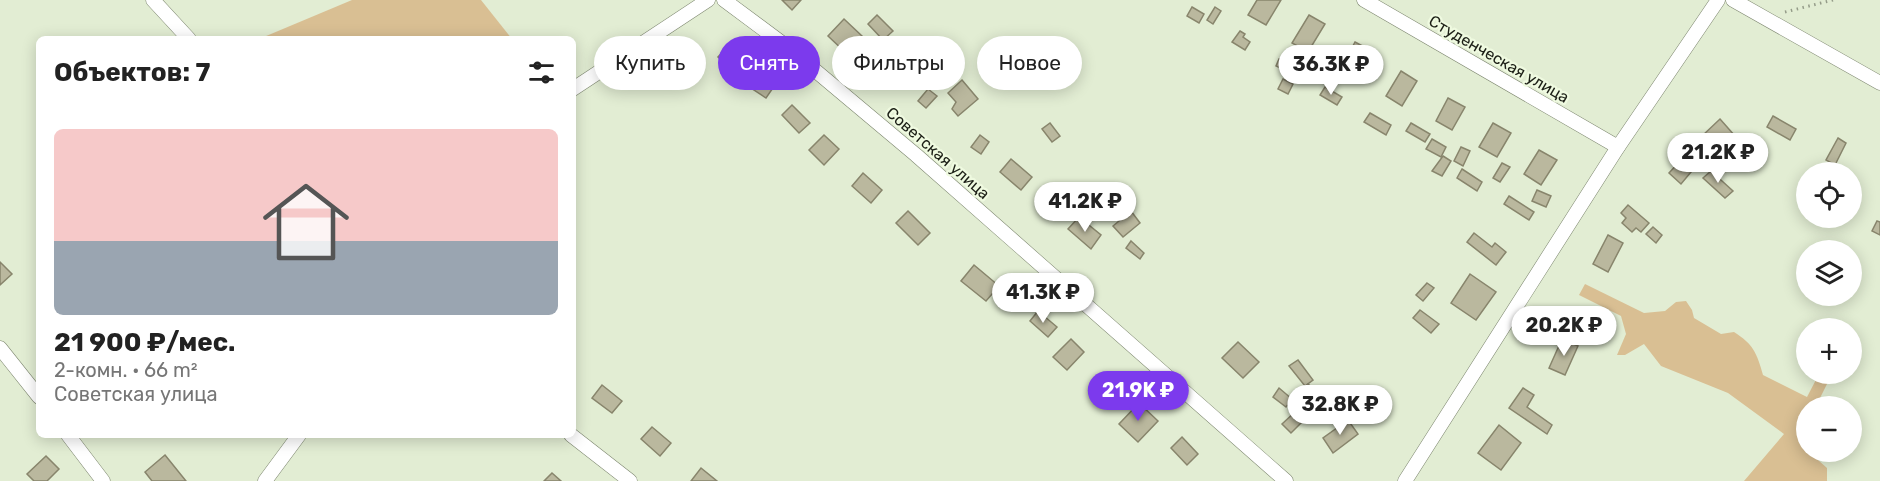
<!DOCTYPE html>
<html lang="ru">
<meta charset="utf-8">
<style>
body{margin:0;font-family:Rubik,sans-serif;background:#f6f6f6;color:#222;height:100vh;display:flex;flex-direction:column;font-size:22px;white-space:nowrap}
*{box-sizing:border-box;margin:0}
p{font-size:20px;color:#767676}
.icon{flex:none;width:33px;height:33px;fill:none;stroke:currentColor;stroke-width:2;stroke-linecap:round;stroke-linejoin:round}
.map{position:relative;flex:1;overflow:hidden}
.sheet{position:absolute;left:36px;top:36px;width:540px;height:402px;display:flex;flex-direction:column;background:#fff;border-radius:9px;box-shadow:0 3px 15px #0003}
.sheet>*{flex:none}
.hud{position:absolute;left:594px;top:36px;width:570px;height:54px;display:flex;gap:12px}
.buttons{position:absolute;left:1796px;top:162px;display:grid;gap:12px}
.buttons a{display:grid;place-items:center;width:66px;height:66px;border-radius:50%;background:#fff;box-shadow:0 3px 15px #0003;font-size:30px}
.price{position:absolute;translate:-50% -51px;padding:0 14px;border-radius:21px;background:#fff;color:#222;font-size:20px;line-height:39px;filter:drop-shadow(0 2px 3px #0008)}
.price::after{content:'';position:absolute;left:50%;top:36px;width:18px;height:14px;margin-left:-9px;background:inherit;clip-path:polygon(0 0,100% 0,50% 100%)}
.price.current{background:#7c3aed;color:#fff}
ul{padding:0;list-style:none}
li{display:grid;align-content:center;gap:12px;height:318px;padding:0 18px}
li span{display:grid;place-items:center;height:186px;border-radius:9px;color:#555}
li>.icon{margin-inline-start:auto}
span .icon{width:108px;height:108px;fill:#fffc;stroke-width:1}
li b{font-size:26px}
h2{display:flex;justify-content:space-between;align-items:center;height:72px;padding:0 18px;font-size:26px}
.chip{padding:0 21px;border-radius:27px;background:#fff;box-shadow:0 3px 15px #0003;font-size:21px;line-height:54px}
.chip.current{background:#7c3aed;color:#fff}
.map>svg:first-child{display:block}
.green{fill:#d9bf93}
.building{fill:#bab89e;stroke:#88856c;stroke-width:1.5}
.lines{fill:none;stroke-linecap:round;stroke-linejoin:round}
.minor-casing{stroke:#7d866f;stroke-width:15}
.path{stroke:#959c89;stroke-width:3;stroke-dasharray:1.5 4.5;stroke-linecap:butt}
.minor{stroke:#fff;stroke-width:14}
.labels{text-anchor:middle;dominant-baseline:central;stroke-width:4.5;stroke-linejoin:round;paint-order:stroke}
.street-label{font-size:16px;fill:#1c1f16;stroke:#effae0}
</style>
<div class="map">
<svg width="1880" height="481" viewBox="0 0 1880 481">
<rect width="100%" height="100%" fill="#e2edd3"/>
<g class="green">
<polygon points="352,0 481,0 512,39 259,39"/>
<path d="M1585 284 1644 313 1665 311 1676 302 1686 301 1692 310 1694 318 1721 334 1734 332C1753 344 1757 353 1763 375L1807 397 1819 374H1832L1816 406H1806V429L1800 443 1806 449V452H1809L1827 468V481H1744L1784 434 1728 393 1661 366 1644 344 1625 355H1617L1626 334 1621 316 1579 295Z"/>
</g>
<g class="building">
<polygon points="782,0 801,0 792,10"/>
<polygon points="1257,0 1281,0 1266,25 1248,15"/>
<polygon points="1192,7 1204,14 1199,23 1187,16"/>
<polygon points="1215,7 1221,11 1213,24 1207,20"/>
<polygon points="877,15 893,31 883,40 868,24"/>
<polygon points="1309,15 1325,24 1308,52 1292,43"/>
<polygon points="844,19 862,36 846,53 828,36"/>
<polygon points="1240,31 1245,34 1243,37 1250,42 1245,50 1232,42"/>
<polygon points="1355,42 1370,50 1357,75 1342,67"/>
<polygon points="729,45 754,67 742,80 718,57"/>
<polygon points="1279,59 1304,71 1301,78 1276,66"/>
<polygon points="901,64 915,76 904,89 890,76"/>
<polygon points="1401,71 1417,81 1402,106 1386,96"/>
<polygon points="761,75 775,85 766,98 751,88"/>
<polygon points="1283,79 1293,84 1288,94 1278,89"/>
<polygon points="962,80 978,99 958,116 952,109 956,102 948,93"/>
<polygon points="1325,87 1342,97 1337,105 1320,95"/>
<polygon points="928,89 937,96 926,108 918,101"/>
<polygon points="1448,98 1465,107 1452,130 1436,121"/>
<polygon points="792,105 810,123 799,133 782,115"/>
<polygon points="1370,113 1391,125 1386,135 1364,122"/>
<polygon points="1773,116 1796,129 1790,140 1767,127"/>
<polygon points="1720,119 1735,136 1699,170 1684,153"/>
<polygon points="1050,123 1060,136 1052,142 1042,129"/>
<polygon points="1411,123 1430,134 1425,142 1406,131"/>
<polygon points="1493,123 1511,133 1497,157 1479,147"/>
<polygon points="824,135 839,149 824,165 809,150"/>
<polygon points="980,135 989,142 981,154 971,147"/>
<polygon points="1838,138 1846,143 1835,165 1826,160"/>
<polygon points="1432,139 1446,147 1441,157 1426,149"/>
<polygon points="1461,147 1470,151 1463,166 1454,161"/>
<polygon points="1539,150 1557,160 1541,185 1524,174"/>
<polygon points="1443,156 1451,161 1442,176 1432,171"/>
<polygon points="1011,159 1032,177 1021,190 1000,172"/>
<polygon points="1680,161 1691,172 1681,184 1669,173"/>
<polygon points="1502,163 1510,167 1500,182 1493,178"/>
<polygon points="1462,169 1482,182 1477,191 1457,178"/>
<polygon points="1711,171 1733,191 1725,198 1703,178"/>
<polygon points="863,173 882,190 871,203 852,186"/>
<polygon points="1044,190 1063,208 1057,215 1037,198"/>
<polygon points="1537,190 1551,196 1546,207 1532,201"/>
<polygon points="1509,196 1534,212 1529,220 1504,204"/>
<polygon points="1628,205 1649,223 1641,232 1636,228 1632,232 1622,223 1626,218 1621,213"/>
<polygon points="908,211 930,233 918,245 896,223"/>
<polygon points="1131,211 1140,223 1123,237 1113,226"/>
<polygon points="1079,217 1101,235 1091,249 1068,229"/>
<polygon points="1877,221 1880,222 1880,235 1872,231"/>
<polygon points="1653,227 1662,235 1656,243 1646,234"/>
<polygon points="1474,233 1492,247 1495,243 1506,252 1496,265 1467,242"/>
<polygon points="1608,235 1623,243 1608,272 1593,264"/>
<polygon points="1131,241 1144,253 1140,259 1126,248"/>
<polygon points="0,262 12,274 0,285"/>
<polygon points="974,265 999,286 986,301 961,281"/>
<polygon points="1470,274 1496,292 1476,320 1451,303"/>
<polygon points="1427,283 1434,288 1423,301 1416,295"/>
<polygon points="1420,310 1439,324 1431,333 1413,318"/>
<polygon points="1038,311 1057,327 1048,337 1030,321"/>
<polygon points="1590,323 1609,331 1605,339 1586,331"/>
<polygon points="1071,339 1084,352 1067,370 1053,357"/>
<polygon points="1562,339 1578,346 1565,375 1549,368"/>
<polygon points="1238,342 1259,362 1243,378 1222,358"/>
<polygon points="1298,360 1313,380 1305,386 1289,366"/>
<polygon points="1308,384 1321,395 1309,409 1296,398"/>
<polygon points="602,385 622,401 612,413 592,398"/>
<polygon points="1279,388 1292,399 1286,407 1273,397"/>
<polygon points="1523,388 1534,395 1527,407 1552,425 1547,434 1509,408"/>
<polygon points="1139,403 1158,421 1138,442 1119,424"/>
<polygon points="1296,411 1304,420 1291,433 1282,424"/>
<polygon points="1348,420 1358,434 1333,453 1323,438"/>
<polygon points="1499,425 1521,443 1501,470 1478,453"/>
<polygon points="652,427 671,443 660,456 641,439"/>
<polygon points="1182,437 1198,454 1187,465 1171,448"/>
<polygon points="165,455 186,481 152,481 145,472"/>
<polygon points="46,456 59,469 47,481 34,481 27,474"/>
<polygon points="701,468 717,481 691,481"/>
<polygon points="552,473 561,481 544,481"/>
</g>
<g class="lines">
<defs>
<g id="minor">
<polyline points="153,0 189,39"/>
<polyline points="724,0 786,46 916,155 1286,481"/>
<polyline points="1364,0 1618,147"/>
<polyline points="1733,0 1880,83"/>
<polyline points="573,89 708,0"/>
<polyline points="0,348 39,397"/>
<polyline points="68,435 103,481"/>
<polyline points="571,435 630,481"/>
<polyline points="265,481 299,435"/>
<polyline points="1405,481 1618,147 1718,0"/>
</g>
</defs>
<use href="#minor" class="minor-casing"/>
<polyline class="path" points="1785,12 1833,0"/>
<use href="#minor" class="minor"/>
</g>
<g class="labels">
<g class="street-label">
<text transform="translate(1499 59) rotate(30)">Студенческая улица</text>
<text transform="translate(938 153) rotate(41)">Советская улица</text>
</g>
</g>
</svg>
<div class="buttons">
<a><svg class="icon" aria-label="locate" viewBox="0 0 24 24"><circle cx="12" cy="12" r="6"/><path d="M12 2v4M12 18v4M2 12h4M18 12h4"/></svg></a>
<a><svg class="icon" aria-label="layers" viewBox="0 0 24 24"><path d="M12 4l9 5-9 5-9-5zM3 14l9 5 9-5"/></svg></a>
<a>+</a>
<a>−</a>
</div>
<b class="price" style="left:1331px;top:96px">36.3K ₽</b>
<b class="price" style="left:1718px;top:184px">21.2K ₽</b>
<b class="price" style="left:1085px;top:233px">41.2K ₽</b>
<b class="price" style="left:1043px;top:324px">41.3K ₽</b>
<b class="price" style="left:1564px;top:357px">20.2K ₽</b>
<b class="price current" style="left:1138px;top:422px">21.9K ₽</b>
<b class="price" style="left:1340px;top:436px">32.8K ₽</b>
<div class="hud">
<a class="chip">Купить</a>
<a class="chip current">Снять</a>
<a class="chip">Фильтры</a>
<a class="chip">Новое</a>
</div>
<section class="sheet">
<h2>Объектов: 7<svg class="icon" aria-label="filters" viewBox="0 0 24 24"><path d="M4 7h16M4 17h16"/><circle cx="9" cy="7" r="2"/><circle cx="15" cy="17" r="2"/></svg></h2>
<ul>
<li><span style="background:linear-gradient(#f6c9c9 60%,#9aa5b1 0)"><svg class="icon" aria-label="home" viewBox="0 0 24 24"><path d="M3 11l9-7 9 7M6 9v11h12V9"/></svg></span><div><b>21 900 ₽/мес.</b><p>2-комн. · 66 m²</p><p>Советская улица</p></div></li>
</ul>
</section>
</div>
